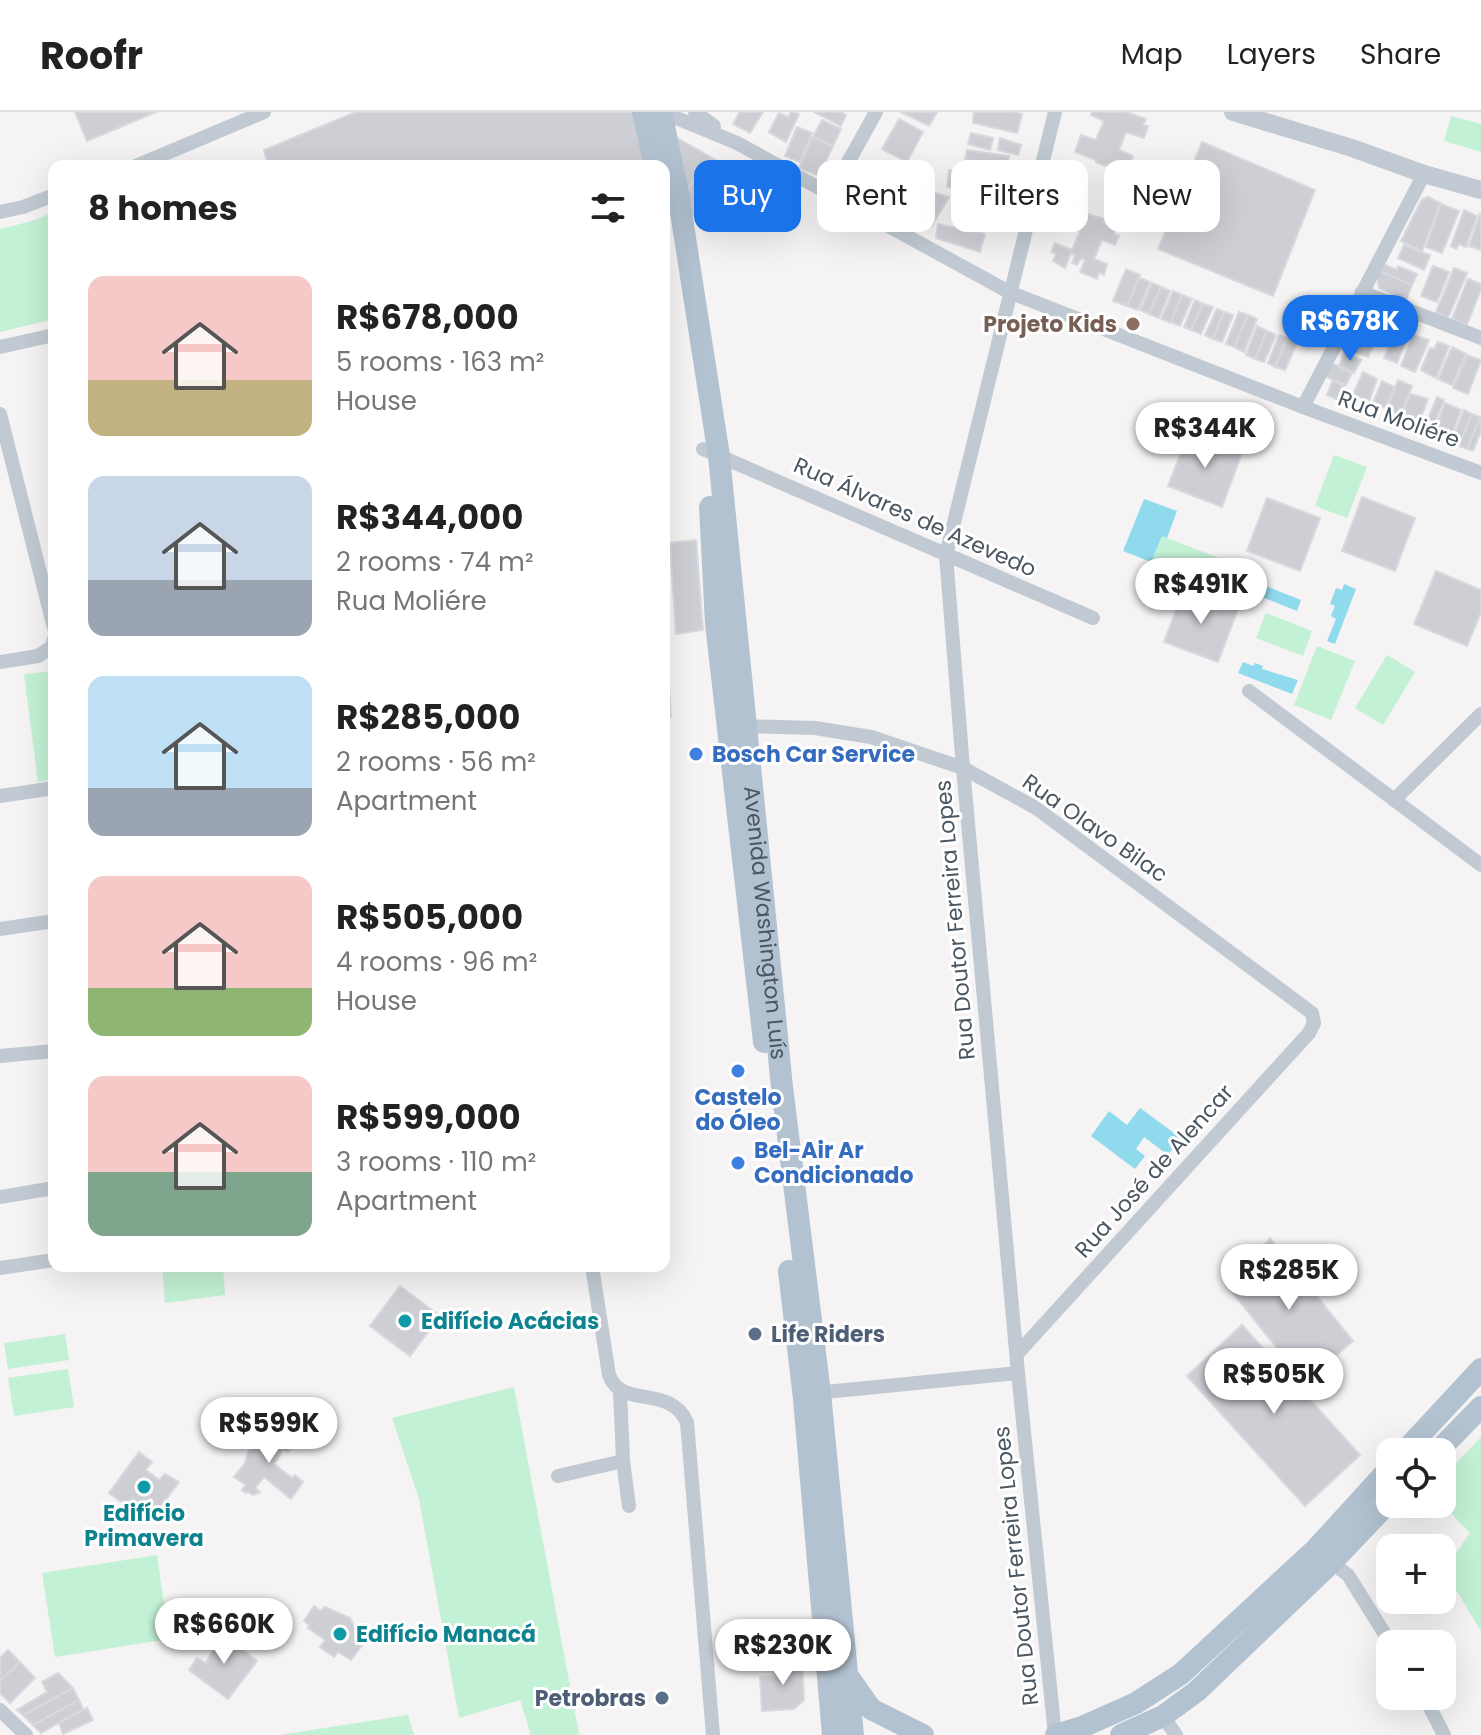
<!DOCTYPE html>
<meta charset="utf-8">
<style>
body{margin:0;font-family:Poppins,sans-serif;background:#f6f6f6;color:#222;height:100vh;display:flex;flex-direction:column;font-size:30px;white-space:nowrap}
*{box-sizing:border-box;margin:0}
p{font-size:26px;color:#767676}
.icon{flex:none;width:44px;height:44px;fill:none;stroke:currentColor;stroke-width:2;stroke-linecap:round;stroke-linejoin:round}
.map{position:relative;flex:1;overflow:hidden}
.sheet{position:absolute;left:48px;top:48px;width:622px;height:1112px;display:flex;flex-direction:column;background:#fff;border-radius:16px;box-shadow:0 8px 32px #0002}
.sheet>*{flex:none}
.banner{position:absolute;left:694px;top:48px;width:666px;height:72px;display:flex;gap:16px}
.fabs{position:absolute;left:1376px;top:1326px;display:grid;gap:16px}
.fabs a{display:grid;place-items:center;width:80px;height:80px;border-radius:16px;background:#fff;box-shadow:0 8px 32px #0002;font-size:40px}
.price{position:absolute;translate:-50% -68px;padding:0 18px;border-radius:28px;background:#fff;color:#222;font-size:26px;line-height:52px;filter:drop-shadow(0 2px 4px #0008)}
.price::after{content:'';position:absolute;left:50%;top:48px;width:24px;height:18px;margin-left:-12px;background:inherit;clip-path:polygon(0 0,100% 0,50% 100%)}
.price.on{background:#1a73e8;color:#fff}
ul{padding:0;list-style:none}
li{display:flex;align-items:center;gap:24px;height:200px;padding:0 40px}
li span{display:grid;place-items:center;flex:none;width:224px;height:160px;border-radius:16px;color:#555}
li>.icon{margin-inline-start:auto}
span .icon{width:96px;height:96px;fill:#fffc;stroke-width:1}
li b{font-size:34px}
h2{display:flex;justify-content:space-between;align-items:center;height:96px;padding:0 40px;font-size:34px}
.tag{padding:0 28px;border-radius:16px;background:#fff;box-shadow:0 8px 32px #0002;font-size:28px;line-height:72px}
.tag.on{background:#1a73e8;color:#fff}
header{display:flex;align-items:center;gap:48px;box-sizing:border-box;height:112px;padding:0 40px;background:#fff;border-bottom:2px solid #e0e0e0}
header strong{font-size:38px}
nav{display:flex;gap:44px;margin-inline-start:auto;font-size:28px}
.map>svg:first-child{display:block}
.green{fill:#c3f1d5}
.water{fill:#90daee}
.building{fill:#cdcfd5;stroke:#d7d9de;stroke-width:2}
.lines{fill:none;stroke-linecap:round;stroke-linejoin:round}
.minor{stroke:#c1cad2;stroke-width:14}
.tertiary{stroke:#c1cad2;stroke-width:18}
.primary{stroke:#b3c2d1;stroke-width:22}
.education-dot{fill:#8d6e63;stroke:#fff;stroke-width:3}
.shop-dot{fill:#3f7fe0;stroke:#fff;stroke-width:3}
.culture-dot{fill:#0f9aa8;stroke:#fff;stroke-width:3}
.service-dot{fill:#5c6f8a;stroke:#fff;stroke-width:3}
.labels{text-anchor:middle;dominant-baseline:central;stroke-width:6;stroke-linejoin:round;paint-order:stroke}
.education-label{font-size:22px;font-weight:bold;fill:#785e54;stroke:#fff;text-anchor:end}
.street-label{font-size:22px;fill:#4a5661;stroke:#fff}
.shop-label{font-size:22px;font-weight:bold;fill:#366cbe;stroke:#fff;text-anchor:start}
.culture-label{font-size:22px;font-weight:bold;fill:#0d838f;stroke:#fff;text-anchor:start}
.service-label{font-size:22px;font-weight:bold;fill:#4e5e75;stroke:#fff;text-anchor:start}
</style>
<header>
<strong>Roofr</strong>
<nav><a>Map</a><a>Layers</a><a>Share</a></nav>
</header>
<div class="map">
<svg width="1481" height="1623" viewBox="0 0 1481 1623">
<rect width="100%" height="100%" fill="#f5f3f3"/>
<g class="green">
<polygon points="1451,4 1481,12 1481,40 1444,29"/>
<polygon points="54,100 54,207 0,220 0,117 32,109"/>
<polygon points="1334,343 1367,355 1347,406 1315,394"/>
<polygon points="1162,424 1219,446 1209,472 1151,450"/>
<polygon points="1266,501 1312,519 1303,544 1256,526"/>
<polygon points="1317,534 1355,549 1331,608 1294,593"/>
<polygon points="1387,543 1415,560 1383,613 1355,596"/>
<polygon points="54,559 54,667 38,670 24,562"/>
<polygon points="162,1154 223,1154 225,1183 165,1191"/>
<polygon points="65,1222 69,1248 8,1257 4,1231"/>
<polygon points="68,1257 74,1295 14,1304 8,1266"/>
<polygon points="514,1275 579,1622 576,1623 531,1623 520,1588 459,1606 419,1387 392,1306"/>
<polygon points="1481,1325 1481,1519 1444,1458 1470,1421 1442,1392 1442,1366"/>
<polygon points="157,1443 169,1527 55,1545 42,1461"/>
<polygon points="408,1603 414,1623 279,1623"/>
</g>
<g class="water">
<polygon points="1144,387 1177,399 1167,426 1162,424 1151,450 1123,439"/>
<polygon points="1248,467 1301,488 1297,499 1244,478"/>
<polygon points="1344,472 1356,477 1335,532 1327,529 1336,507 1331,504 1335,494 1330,492 1336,476 1342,478"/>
<polygon points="1243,550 1253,554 1255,551 1263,554 1262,557 1298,568 1292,582 1238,561"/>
<polygon points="1140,996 1181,1026 1168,1043 1144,1025 1136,1037 1145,1044 1135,1057 1091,1024 1109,999 1127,1013"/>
</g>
<g class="building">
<polygon points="75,0 156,0 87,29"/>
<polygon points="356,0 635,0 647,54 268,54 264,38"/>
<polygon points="740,0 763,0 750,21 733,12"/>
<polygon points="791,0 799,2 786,30 769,20 779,1 788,5"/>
<polygon points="814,0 841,0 846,3 841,14"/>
<polygon points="901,0 937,0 929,14"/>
<polygon points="974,0 1014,0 1022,2 1017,21 973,11"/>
<polygon points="1092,0 1126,0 1146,7 1143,13 1148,14 1144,26 1126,20 1119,38 1133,44 1130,53 1126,51 1122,59 1106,52 1105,54 1096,50 1096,48 1075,40 1081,23 1096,28 1104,9 1091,3"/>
<polygon points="899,7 923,20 907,50 882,37"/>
<polygon points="822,8 841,17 833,34 813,25"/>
<polygon points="797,15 812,21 800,50 785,44"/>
<polygon points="971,21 993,26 990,38 968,32"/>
<polygon points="674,24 712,46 685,80"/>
<polygon points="812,25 833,34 819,64 799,56"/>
<polygon points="1000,26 1021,33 1018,43 998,38"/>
<polygon points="1202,30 1315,78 1273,184 1158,137"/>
<polygon points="967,38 1009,44 1008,55 965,48"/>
<polygon points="712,46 756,71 739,93 691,104 685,80"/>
<polygon points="965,48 1008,55 1006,65 963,57"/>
<polygon points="949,58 964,60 960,78 947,75"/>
<polygon points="975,62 1004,70 1000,87 972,80"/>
<polygon points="902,67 912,71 897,99 889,94"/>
<polygon points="762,69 766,86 739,93 756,71"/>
<polygon points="912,71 922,77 905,104 897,99"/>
<polygon points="929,79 949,85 932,114 914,106"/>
<polygon points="1428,85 1440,91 1422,139 1401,129 1422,87"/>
<polygon points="957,90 967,90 995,96 994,101 957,94"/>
<polygon points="1441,92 1459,99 1442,141 1426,135"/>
<polygon points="957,98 993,106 991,113 957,106"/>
<polygon points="1074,98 1104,107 1103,110 1117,115 1114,122 1119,124 1115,133 1102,128 1094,147 1107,152 1104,163 1099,160 1097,167 1080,160 1085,148 1081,146 1077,153 1072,151 1075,143 1071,141 1065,156 1053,149 1056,142 1051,140 1055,131 1072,138 1080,119 1063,111 1066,102 1071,104"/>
<polygon points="1464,98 1477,104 1466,135 1459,132 1456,137 1451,134"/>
<polygon points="1480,102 1481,103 1481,138 1469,134"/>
<polygon points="938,112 985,122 980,140 936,126"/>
<polygon points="1404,133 1430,143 1424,158 1398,146"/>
<polygon points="1383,152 1397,158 1398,154 1417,162 1412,173 1380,159"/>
<polygon points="1433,154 1449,160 1437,190 1421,184"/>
<polygon points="1454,156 1467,161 1448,206 1436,200"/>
<polygon points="1126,157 1140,163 1127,194 1113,189"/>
<polygon points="1380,159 1412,173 1406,188 1379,176 1377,165"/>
<polygon points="1139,166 1150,170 1138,198 1127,194"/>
<polygon points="1468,167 1481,172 1481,177 1467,213 1452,207"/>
<polygon points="1152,171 1161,175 1149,202 1140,198"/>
<polygon points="1161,175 1170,179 1159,206 1149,202"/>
<polygon points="1173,179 1182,183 1171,211 1161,207"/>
<polygon points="1182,183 1192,187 1180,214 1171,210"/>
<polygon points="1195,188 1203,192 1191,218 1184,215"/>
<polygon points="1203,192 1213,195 1201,222 1191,218"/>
<polygon points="1217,197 1224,200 1213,227 1205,223"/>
<polygon points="1224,200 1233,203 1222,230 1213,227"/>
<polygon points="1239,200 1248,203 1234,235 1226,232"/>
<polygon points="1385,201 1397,206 1387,231 1376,227"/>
<polygon points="1248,203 1257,207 1244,240 1234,235"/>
<polygon points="1257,214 1267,219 1255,247 1246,243"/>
<polygon points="1267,219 1276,223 1264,250 1255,247"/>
<polygon points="1396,219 1408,224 1397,251 1384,246"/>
<polygon points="1355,220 1376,227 1368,245 1347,237"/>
<polygon points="1279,223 1287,226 1275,255 1268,251"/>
<polygon points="1413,223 1429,228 1415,260 1401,254"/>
<polygon points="1287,226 1297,231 1285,258 1275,255"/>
<polygon points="1438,230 1449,234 1436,266 1421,258 1430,236 1434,237"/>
<polygon points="1452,235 1466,242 1452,273 1438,267"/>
<polygon points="1345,240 1361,248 1354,261 1339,254"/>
<polygon points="1467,243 1481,248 1468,282 1453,276"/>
<polygon points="1330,250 1352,261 1346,273 1324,264"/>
<polygon points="1363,260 1377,267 1369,289 1353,283"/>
<polygon points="1333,268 1344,274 1338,288 1327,283"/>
<polygon points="1398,268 1412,274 1400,306 1386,300"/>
<polygon points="1382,269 1394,275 1386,296 1373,291"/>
<polygon points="1410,282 1428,287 1418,313 1401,306"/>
<polygon points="1437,285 1444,288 1430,323 1423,320"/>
<polygon points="1445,291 1461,298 1449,330 1433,323"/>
<polygon points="1464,298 1472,302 1459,334 1451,330"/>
<polygon points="1472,302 1480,305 1467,337 1459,334"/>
<polygon points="1480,305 1481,319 1473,339 1467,337"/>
<polygon points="1189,321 1242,341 1222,395 1168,374"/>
<polygon points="1362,385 1415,406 1395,459 1342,439"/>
<polygon points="1267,386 1320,406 1300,459 1247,439"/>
<polygon points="696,428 703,518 676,522 670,431"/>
<polygon points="1436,459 1481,478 1481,500 1467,534 1414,512"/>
<polygon points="1184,477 1238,497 1218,550 1164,530"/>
<polygon points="664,576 669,576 671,605 664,606"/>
<polygon points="1270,1126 1353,1229 1305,1271 1228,1175"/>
<polygon points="400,1174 440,1204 410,1244 370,1214"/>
<polygon points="1242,1213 1360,1343 1305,1394 1187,1264"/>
<polygon points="272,1315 283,1324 286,1320 297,1328 288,1340 283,1338 274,1352 292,1366 295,1363 303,1370 291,1387 264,1365 255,1376 260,1380 253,1383 248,1380 246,1381 242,1378 246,1373 234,1365 245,1351 248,1340"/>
<polygon points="139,1340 152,1350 146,1358 159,1368 165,1362 179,1370 149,1410 109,1381"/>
<polygon points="314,1494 320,1499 325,1495 350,1506 356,1518 367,1527 351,1548 338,1540 334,1545 320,1535 325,1528 308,1516 309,1513 304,1509"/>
<polygon points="217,1519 257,1549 228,1587 189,1558 197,1546 206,1551 214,1537 208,1532"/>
<polygon points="8,1538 20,1550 0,1569 0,1546"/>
<polygon points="802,1549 804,1588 794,1597 762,1599 760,1565 776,1564 775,1550"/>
<polygon points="20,1550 35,1566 10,1591 0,1581 0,1569"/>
<polygon points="58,1561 73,1576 23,1603 17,1598 47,1580 42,1570"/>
<polygon points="73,1576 79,1588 33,1613 23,1603"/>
<polygon points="79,1588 83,1597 41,1621 33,1613"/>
<polygon points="87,1596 93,1608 63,1622 59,1611"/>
</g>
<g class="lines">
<g class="minor">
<polyline points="662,0 737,31 1009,180 1303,295 1481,361"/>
<polyline points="695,0 714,14"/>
<polyline points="1055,0 946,443 963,656 1018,1261 1055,1623"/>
<polyline points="136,54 264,0"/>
<polyline points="831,81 876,0"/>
<polyline points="0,100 23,95 54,83"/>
<polyline points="1362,180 1481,226"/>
<polyline points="0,235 54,223"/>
<polyline points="1303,295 1424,62"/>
<polyline points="0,302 54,516"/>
<polyline points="703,337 1093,506"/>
<polyline points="0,550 38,544 52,535 54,527"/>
<polyline points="1249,579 1481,753"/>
<polyline points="739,614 815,616 871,625 963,656 1036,696 1312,901 1314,911 1309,921 1017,1242"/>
<polyline points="0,684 54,676"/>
<polyline points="1394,688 1481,602"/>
<polyline points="0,817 54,809"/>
<polyline points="0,944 54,939"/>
<polyline points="0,1085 54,1076"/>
<path d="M592 1154 609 1263C622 1298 668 1271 687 1310L713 1623"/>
<polyline points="0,1156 54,1148"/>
<polyline points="815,1281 1018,1261"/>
<polyline points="623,1349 629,1394"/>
<polyline points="558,1364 623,1349 620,1279"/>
<polyline points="1327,1447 1348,1463 1391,1532"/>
<polyline points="1424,1584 1444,1623"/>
<polyline points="0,1598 26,1623"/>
<polyline points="1163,1604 1176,1623"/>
</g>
<polyline class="tertiary" points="1233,0 1352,36 1424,62 1481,78"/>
<g class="primary">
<polyline points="643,0 655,54"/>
<path id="s1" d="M661 0 678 81 719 344 782 975 820 1281 853 1623"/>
<polyline points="710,395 716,512 764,930"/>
<polyline points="789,1159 804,1287 833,1623"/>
<polyline points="1404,1340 1481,1257"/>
<polyline points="1437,1340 1481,1295"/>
<polyline points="850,1567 871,1597 923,1623"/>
<polyline points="1056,1623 1082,1615 1136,1591 1181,1562 1316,1437 1390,1356"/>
<polyline points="1121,1623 1163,1604 1197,1579 1332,1450 1390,1389"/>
</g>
</g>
<circle class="education-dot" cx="1133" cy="212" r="8"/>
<g class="shop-dot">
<circle cx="696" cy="642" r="8"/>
<circle cx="738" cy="959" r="8"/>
<circle cx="738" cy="1051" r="8"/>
</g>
<g class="culture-dot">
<circle cx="405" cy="1209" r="8"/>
<circle cx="144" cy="1375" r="8"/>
<circle cx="340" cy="1522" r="8"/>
</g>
<g class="service-dot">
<circle cx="755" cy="1222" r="8"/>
<circle cx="662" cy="1586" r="8"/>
</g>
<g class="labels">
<g class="education-label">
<text x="1117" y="212">Projeto Kids</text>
</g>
<g class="street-label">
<text transform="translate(1399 307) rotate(20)">Rua Moliére</text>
<text transform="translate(915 405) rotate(24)">Rua Álvares de Azevedo</text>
<text transform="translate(1095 716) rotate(35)">Rua Olavo Bilac</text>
<text transform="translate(955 808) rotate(-95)">Rua Doutor Ferreira Lopes</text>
<text stroke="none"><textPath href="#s1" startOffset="818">Avenida Washington Luís</textPath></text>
<text transform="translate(1154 1059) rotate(-48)">Rua José de Alencar</text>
<text transform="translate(1016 1454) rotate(-96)">Rua Doutor Ferreira Lopes</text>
</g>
<g class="shop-label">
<text x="712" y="642">Bosch Car Service</text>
<text x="738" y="985" text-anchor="middle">Castelo<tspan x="738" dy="25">do Óleo</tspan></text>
<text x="754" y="1038">Bel-Air Ar<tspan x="754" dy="25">Condicionado</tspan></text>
</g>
<g class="culture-label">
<text x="421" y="1209">Edifício Acácias</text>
<text x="144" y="1401" text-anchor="middle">Edifício<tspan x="144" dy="25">Primavera</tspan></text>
<text x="356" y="1522">Edifício Manacá</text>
</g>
<g class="service-label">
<text x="771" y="1222">Life Riders</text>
<text x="646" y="1586" text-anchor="end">Petrobras</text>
</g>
</g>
</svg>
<div class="fabs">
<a><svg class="icon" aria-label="locate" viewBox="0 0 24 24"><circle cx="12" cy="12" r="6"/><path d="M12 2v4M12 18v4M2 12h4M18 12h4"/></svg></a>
<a>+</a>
<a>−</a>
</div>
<b class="price on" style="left:1350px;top:251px">R$678K</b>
<b class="price" style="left:1205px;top:358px">R$344K</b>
<b class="price" style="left:1201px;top:514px">R$491K</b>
<b class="price" style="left:1289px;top:1200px">R$285K</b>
<b class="price" style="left:1274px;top:1304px">R$505K</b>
<b class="price" style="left:269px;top:1353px">R$599K</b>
<b class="price" style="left:224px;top:1554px">R$660K</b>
<b class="price" style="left:783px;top:1575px">R$230K</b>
<div class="banner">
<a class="tag on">Buy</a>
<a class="tag">Rent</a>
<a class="tag">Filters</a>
<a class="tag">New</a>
</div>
<section class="sheet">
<h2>8 homes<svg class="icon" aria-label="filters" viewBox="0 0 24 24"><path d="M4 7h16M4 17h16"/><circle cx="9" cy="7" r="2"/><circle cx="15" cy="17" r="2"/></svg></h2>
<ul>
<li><span style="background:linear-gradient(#f6c9c9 65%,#c2b280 0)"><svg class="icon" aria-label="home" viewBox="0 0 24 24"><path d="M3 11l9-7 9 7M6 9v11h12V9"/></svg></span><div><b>R$678,000</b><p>5 rooms · 163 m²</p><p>House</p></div></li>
<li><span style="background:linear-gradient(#c9d6e8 65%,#9aa5b1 0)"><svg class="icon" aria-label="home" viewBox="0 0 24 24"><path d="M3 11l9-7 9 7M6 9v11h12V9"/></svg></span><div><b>R$344,000</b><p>2 rooms · 74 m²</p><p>Rua Moliére</p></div></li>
<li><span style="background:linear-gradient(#bfe0f5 70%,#9aa5b1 0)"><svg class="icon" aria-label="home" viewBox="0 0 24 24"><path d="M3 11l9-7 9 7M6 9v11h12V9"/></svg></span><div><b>R$285,000</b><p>2 rooms · 56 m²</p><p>Apartment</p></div></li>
<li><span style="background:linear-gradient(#f6c9c9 70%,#8fb573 0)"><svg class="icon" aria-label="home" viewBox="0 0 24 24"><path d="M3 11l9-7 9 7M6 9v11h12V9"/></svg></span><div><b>R$505,000</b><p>4 rooms · 96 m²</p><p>House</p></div></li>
<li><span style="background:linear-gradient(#f6c9c9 60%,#7fa58c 0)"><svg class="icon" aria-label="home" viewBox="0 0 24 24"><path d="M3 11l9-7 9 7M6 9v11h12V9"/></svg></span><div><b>R$599,000</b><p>3 rooms · 110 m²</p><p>Apartment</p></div></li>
</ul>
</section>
</div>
